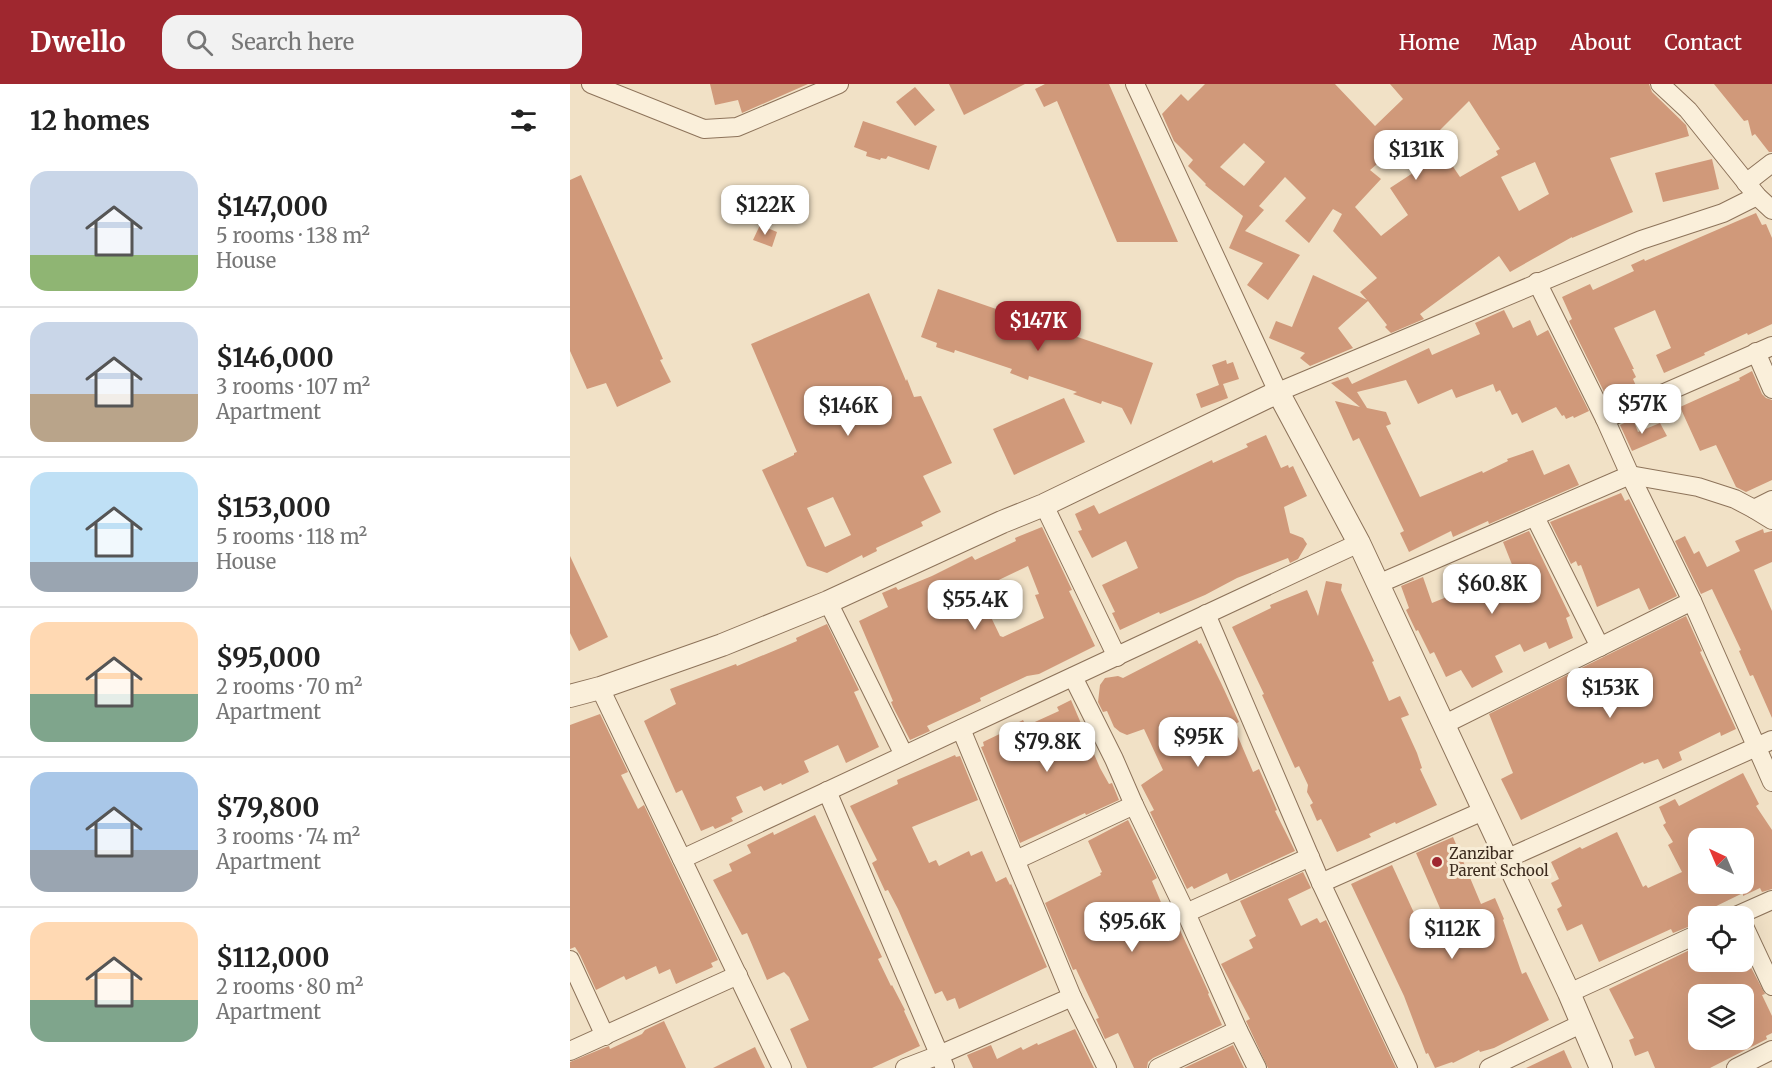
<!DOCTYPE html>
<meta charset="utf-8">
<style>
body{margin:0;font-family:Merriweather,serif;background:#f2f2f2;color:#222;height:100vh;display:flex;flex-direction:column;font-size:22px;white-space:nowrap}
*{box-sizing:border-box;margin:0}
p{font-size:20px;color:#767676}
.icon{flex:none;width:33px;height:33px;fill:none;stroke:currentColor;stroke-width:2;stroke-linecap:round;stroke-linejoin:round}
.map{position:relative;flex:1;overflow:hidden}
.details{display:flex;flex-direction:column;background:#fff;width:570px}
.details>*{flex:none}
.needle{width:39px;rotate:316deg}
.controls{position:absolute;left:1118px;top:744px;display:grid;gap:12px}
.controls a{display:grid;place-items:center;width:66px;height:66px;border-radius:12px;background:#fff;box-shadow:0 6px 24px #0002;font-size:30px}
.price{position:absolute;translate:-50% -51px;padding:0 14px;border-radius:12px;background:#fff;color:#222;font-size:20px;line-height:39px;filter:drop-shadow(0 2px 3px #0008)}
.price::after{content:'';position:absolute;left:50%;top:36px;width:18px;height:14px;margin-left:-9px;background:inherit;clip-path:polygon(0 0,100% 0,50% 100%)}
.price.on{background:#9f272f;color:#fff}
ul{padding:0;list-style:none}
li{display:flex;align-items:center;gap:18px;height:150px;padding:0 30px}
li+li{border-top:2px solid #e0e0e0}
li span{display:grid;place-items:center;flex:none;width:168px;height:120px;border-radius:18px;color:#555}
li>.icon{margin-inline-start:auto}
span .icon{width:72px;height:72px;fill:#fffc;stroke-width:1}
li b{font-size:26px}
h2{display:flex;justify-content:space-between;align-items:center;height:72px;padding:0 30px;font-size:26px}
header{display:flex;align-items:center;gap:36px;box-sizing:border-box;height:84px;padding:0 30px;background:#9f272f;color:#fff}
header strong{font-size:28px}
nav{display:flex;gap:33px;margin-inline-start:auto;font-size:21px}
.search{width:420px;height:54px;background:#f2f2f2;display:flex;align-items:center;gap:15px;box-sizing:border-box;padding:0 21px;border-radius:18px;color:#767676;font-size:22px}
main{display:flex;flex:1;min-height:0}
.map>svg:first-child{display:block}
.building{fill:#d0997a;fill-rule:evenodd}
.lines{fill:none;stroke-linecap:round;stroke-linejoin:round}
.minor-casing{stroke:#8d735a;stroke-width:20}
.tertiary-casing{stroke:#8d735a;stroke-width:24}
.minor{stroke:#faefda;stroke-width:18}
.tertiary{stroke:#faefda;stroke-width:22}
.poi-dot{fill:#9f272f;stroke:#f7ecd6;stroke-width:2}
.labels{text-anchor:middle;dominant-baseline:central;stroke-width:6;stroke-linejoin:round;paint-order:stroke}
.poi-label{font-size:15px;fill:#3d2c1f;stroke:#f7ecd6;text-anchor:start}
</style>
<header>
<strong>Dwello</strong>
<div class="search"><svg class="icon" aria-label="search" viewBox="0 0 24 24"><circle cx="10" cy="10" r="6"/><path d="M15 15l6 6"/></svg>Search here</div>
<nav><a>Home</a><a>Map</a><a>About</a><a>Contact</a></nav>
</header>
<main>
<section class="details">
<h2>12 homes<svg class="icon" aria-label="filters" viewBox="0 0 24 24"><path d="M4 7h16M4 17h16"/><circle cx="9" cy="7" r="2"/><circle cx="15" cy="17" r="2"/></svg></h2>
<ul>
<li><span style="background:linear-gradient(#c9d6e8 70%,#8fb573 0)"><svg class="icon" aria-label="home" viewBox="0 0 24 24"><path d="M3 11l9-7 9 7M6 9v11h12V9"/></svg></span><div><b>$147,000</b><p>5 rooms · 138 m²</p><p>House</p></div></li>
<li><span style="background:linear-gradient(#c9d6e8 60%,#b9a48a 0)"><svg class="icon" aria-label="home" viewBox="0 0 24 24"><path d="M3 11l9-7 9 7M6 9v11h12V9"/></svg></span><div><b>$146,000</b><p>3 rooms · 107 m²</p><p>Apartment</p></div></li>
<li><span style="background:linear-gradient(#bfe0f5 75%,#9aa5b1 0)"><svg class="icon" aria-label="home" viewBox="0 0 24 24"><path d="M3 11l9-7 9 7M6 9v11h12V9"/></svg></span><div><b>$153,000</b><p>5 rooms · 118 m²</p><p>House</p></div></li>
<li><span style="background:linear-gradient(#ffd9b3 60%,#7fa58c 0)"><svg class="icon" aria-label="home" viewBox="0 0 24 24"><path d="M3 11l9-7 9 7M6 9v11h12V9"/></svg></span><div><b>$95,000</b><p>2 rooms · 70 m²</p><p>Apartment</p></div></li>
<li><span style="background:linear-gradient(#a9c7e8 65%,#9aa5b1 0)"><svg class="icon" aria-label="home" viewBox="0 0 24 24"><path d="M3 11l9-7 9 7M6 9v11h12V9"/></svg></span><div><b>$79,800</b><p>3 rooms · 74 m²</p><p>Apartment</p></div></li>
<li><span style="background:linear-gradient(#ffd9b3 65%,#7fa58c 0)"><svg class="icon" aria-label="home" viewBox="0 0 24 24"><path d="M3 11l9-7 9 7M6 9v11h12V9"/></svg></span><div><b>$112,000</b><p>2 rooms · 80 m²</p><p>Apartment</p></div></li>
</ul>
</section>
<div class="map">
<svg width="1202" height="984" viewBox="0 0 1202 984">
<rect width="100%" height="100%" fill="#f1e1c6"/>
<g class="building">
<polygon points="140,0 238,0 172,29 168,16 145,21"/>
<polygon points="379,0 455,0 394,31"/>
<polygon points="475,0 539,0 608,158 547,158 487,17 474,23 465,5"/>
<path d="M635 0H765L805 42 833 15 820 0H1079L1082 8 1116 41 1119 52 1040 74 1063 128 1002 154V153L940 188 929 172 850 230 854 235 821 249 815 243 817 241 798 217 768 244 783 264 740 282 730 274 735 269 699 254 706 237 722 243 743 191 797 216 790 208 807 194 763 147 772 130 763 125 739 159 715 137 736 114 715 93 689 122 694 126 675 147 730 171 698 216 677 201 693 179 659 164 673 132 635 101 636 100 618 82 623 76 604 57 592 30 611 10 618 17ZM899 17 930 65 926 67 928 71 890 93 863 53ZM674 59 695 78 674 102 650 83ZM831 60 849 85 820 104 838 131 811 152 785 123 811 95 800 86ZM965 78 979 110 949 127 931 93Z"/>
<polygon points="1144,0 1202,0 1202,68 1199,68 1185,50 1182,52 1178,36 1174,37"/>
<polygon points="345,3 365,26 345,42 326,18"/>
<polygon points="293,37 367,62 359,86 318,72 316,75 311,74 310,76 296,72 297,68 284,63"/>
<polygon points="1142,75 1149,105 1093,118 1085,89"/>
<polygon points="11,91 93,275 90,276 101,298 47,323 36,299 17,305 0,267 0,96"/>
<polygon points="1186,129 1192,141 1196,140 1202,154 1202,240 1178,251 1177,249 1134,269 1135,271 1094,289 1086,271 1101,264 1085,226 1044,244 1064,285 1062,285 1066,293 1063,295 1067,304 1053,311 1054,314 1040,320 999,237 1002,235 992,213 1020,200 1023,206 1064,187 1061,181 1074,175 1075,177"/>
<polygon points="190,141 207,148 202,163 183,156"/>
<polygon points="368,205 583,279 561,341 552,324 532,317 531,320 503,310 507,308 459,292 458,296 440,289 442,285 385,266 384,269 366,263 367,259 351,253"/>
<path d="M299 209 336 297 337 295 344 313 351 312 382 379 353 392 371 428 351 438 353 442 306 464 307 467 293 474 292 471 257 489 237 482 192 386 224 371V369L227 368 181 260ZM263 413 281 451 255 463 237 424Z"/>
<polygon points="934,226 943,244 960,236 967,252 978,246 1019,327 1004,334 1003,332 996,335 994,331 992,332 986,323 952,339 947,329 942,331 930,306 926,308 923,300 886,314 882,305 848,320 836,296 787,308 797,324 816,328 821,340 816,342 850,413 912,387 913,389 938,377 937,375 963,366 974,391 999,380 1009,401 919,440 918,437 883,453 881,447 839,468 830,449 834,447 789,354 783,357 765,317 790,323 761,299 778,293 782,300 859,264 862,271 910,250 905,239"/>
<polygon points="656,276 657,280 663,278 669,295 653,300 658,314 631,324 626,310 649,301 642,281"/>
<polygon points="1182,287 1192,310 1196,314 1202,316 1202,396 1176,408 1166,403 1146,361 1130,367 1110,323 1170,296 1169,294"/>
<polygon points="494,314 515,358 444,391 423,345"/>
<polygon points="1063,335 1068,348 1090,339 1097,352 1062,367 1050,341"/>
<polygon points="696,351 711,384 718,381 719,384 723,382 737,412 714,423 720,449 733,454 737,460 728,475 720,479 718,474 667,494 635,511 590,530 589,528 550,546 542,529 545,528 532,501 568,484 556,457 522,474 508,447 512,446 505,430 524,421 529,430 642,376 643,379 678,363 676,360"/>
<polygon points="1051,409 1055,417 1059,415 1107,512 1079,526 1069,504 1027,523 1011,481 1008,482 1006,477 1001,480 980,438"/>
<path d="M472 443 502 506 499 507 525 562 469 590 457 592 410 614 411 617 357 642 360 647 340 656 323 623 321 618 323 617 289 537 318 523 312 509 326 503 328 506 362 492 402 472 405 476 446 457 445 454ZM458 482 469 510 465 511 474 534 433 553 430 552 410 510 414 508 412 504Z"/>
<polygon points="1193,445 1194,449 1202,447 1202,478 1184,486 1202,527 1202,634 1183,591 1180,592 1169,567 1171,566 1142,505 1131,510 1105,457 1115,452 1124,470 1129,467 1137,483 1170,467 1165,457"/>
<polygon points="959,447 1000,532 996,534 1003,554 979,565 976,558 954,568 950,560 925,572 933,588 902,604 891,586 876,593 864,568 860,570 848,546 846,547 836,526 839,524 831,502 853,493 862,519 894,506 943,483 933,458"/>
<polygon points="0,472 38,553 9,567 0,549"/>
<polygon points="756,497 772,500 771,506 804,577 802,578 819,617 830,612 839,631 831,634 847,669 852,684 850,685 867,721 826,740 825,738 799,750 801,753 767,768 751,735 747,737 740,721 743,719 737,708 738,701 729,682 725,684 692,611 694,610 662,543 701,524 700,521 737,506 748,532"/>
<polygon points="1116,532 1132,567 1130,568 1166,645 1151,652 1150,648 1109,668 1112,676 1093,685 1088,675 1074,680 1073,678 951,736 931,695 943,689 919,630"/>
<polygon points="257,540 289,606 284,608 309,663 276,679 268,661 234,677 239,688 212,701 211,699 194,707 191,702 166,713 173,728 161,734 163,737 145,745 143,742 131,747 112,706 106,709 74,637 106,620 100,605 166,580 167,582 213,563 227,557 226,554"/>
<polygon points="627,556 629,560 631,559 651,599 669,638 663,641 683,688 689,685 707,726 705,727 725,767 660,797 657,789 624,805 622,802 617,805 580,728 584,726 571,701 593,686 574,645 557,651 550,648 544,643 537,627 533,628 528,618 530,601 535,594 548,592 553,594"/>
<polygon points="501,616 530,684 539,700 542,699 549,716 516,731 515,729 450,759 411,663 414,662 413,658 438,646 437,644 453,636 456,642 489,627 487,623"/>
<polygon points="30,630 58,688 51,691 68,725 74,721 148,876 141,879 143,883 106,900 100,885 89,890 86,882 56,896 54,892 26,906 10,871 5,863 0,865 0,641"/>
<polygon points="385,671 386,673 390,672 408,716 342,743 359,779 366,776 369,782 399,767 401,772 412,767 426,798 436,793 440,801 441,800 477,883 389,925 385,914 377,917 372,907 365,910 328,825 318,806 315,807 302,779 307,776 280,722 328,700 327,696"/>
<path d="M1173 689 1189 720 1186 722 1202 746V805L1192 808 1190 804 1173 812V809L1130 830 1128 831V839L1103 849 1101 845 1029 878 1012 840 997 847 987 825 992 822 981 799 989 795 981 778 1010 763 1012 765 1047 748 1073 803 1076 801 1078 804 1112 788 1098 761 1103 758 1093 741 1096 739 1089 723 1105 715 1109 722ZM1128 754H1173V800H1128Z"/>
<polygon points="245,731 312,873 308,875 321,902 322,901 335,926 334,927 350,962 302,984 237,984 220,945 239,936 219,893 214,888 197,896 177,849 172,851 143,796 162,787 159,780 181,769 177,761 203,748 204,751"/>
<polygon points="558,736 587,794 582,797 593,823 598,820 639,909 638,910 652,941 583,974 578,978 577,984 564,984 548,949 535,955 526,935 529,934 506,885 503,886 475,819 531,791 530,789 532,788 518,757"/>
<polygon points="883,753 911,820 925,814 934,835 933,836 952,890 956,888 979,936 924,964 910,968 909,966 883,979 882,978 865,984 858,969 856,970 834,912 781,800 822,781 856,855 879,845 846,769"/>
<polygon points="733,788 741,804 718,815 731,842 747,834 750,839 756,836 826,984 698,984 676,937 680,935 651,880 683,864 679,856 686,852 670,817"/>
<path d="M1128 862V878H1178L1195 910 1192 911 1202 932V949L1196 952 1197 955 1140 984H1085L1078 967 1065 972 1059 956 1064 954 1039 905ZM1128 910H1173V956H1128Z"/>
<polygon points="94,937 116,984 0,984 0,978 36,963 39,962 40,965 72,950 75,946"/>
<polygon points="505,945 524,984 403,984 397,971 421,961 427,975 451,963 453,966 467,959 468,961"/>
<polygon points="663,961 674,984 614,984"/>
<polygon points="185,963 195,984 143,984"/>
<polygon points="994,966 1002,984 956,984"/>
</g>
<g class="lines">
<defs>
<g id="minor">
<polyline points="21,0 134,45 167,43 269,0"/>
<polyline points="565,0 708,308 1071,156 1153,129 1187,112"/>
<polyline points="1090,0 1118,26 1187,112 1202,126"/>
<polyline points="1176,99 1202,79"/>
<polyline points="967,198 1035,335 1060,391 1122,517 1202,698"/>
<polyline points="1186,268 1202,305"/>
<polyline points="1035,335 1202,262"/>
<polyline points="474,421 547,573"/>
<polyline points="1184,425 1202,436"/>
<polyline points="965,433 1030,563"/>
<polyline points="808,500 1060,391 1128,403 1165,415 1184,425 1202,416"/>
<polyline points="258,518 334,671"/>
<polyline points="636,530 751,799 838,984"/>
<polyline points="503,593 544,675 564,721 616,829 668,946 687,984"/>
<polyline points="30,604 212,984"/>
<polyline points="873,641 1122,517"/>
<polyline points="391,645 502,913 537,984"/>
<polyline points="257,707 375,984"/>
<polyline points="112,775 789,459"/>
<polyline points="936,775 1202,656"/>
<polyline points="446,776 564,721"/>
<polyline points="751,799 913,727"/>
<polyline points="616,829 740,773"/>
<polyline points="1166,832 1202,816"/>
<polyline points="1173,840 1202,902"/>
<polyline points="0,876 35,952"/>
<polyline points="999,909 1128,850"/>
<polyline points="0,967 168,891"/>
<polyline points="335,984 369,971 502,913"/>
<polyline points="588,984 668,946"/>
<polyline points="919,984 1011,940"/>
<polyline points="1166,984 1202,966"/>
</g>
<polyline id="tertiary" points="0,612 30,604 152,561 258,518 432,438 474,421 708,308 789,459 999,909 1031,984"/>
</defs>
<use href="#minor" class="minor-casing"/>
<use href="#tertiary" class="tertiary-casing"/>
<use href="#minor" class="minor"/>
<use href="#tertiary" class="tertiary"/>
</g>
<circle class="poi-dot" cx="867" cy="778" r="6"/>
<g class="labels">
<g class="poi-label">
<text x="879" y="769">Zanzibar<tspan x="879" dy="17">Parent School</tspan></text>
</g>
</g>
</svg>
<div class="controls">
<a><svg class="needle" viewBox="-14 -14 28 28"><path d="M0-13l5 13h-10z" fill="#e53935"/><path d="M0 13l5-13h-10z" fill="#767676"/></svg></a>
<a><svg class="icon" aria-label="locate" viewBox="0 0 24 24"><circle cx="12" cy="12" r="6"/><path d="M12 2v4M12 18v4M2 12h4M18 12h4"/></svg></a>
<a><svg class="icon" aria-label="layers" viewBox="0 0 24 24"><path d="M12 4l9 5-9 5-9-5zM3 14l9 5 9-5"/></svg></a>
</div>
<b class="price" style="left:846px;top:97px">$131K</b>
<b class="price" style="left:195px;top:152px">$122K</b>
<b class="price on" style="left:468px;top:268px">$147K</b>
<b class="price" style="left:1072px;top:351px">$57K</b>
<b class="price" style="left:278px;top:353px">$146K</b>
<b class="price" style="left:922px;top:531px">$60.8K</b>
<b class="price" style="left:405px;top:547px">$55.4K</b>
<b class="price" style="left:1040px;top:635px">$153K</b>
<b class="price" style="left:628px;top:684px">$95K</b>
<b class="price" style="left:477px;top:689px">$79.8K</b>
<b class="price" style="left:562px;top:869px">$95.6K</b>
<b class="price" style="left:882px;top:876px">$112K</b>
</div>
</main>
